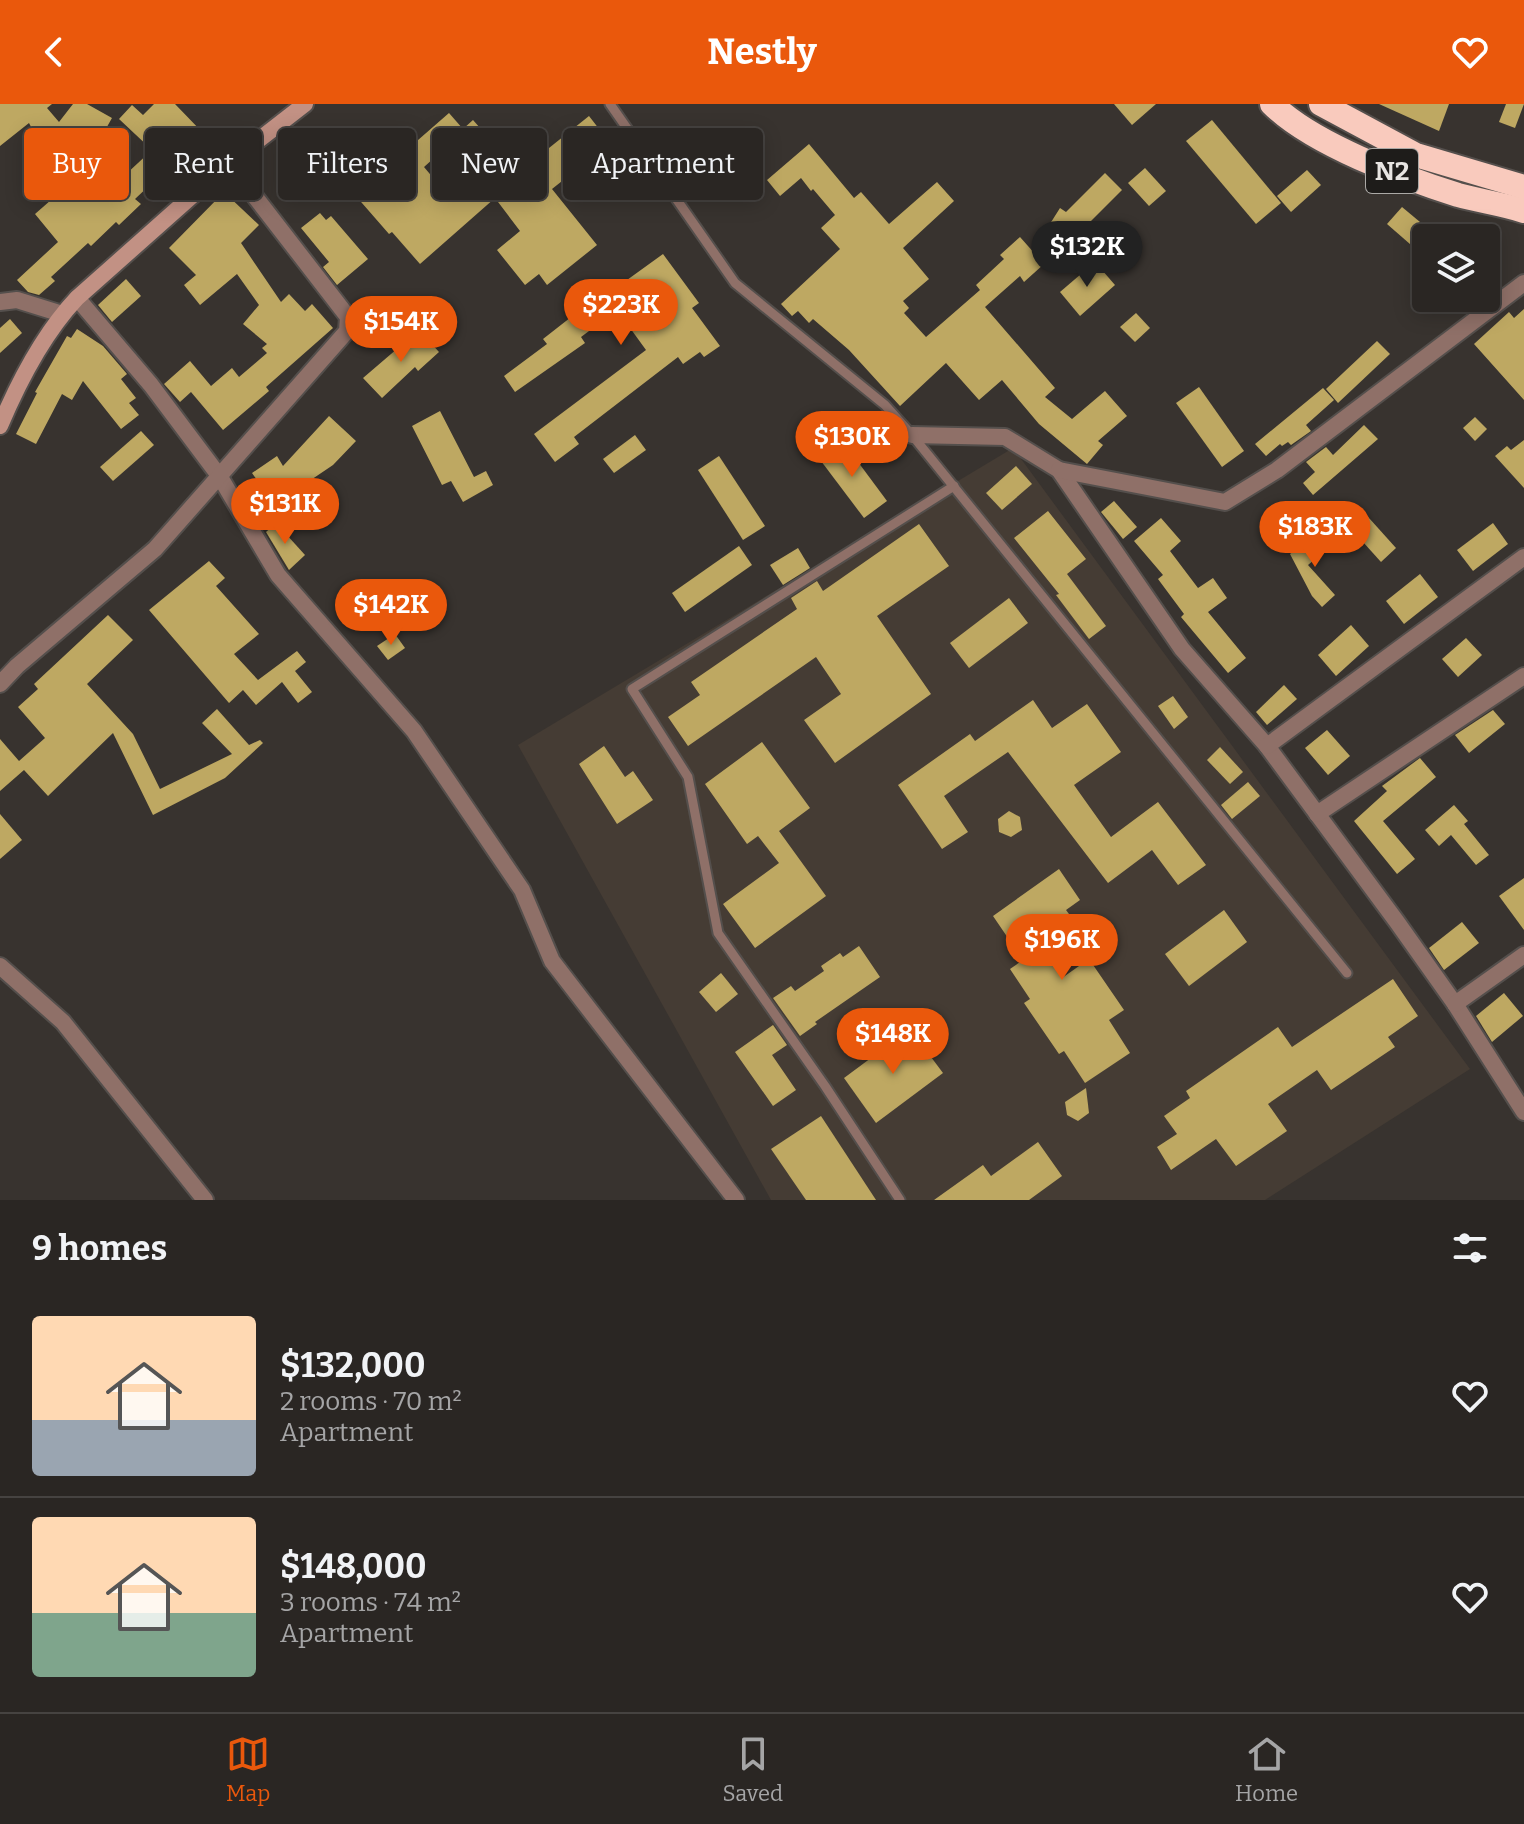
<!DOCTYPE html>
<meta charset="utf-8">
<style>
body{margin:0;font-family:Bitter,serif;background:#322e2b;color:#f1f3f6;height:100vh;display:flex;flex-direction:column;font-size:30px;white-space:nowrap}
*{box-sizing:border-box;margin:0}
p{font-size:26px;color:#a5a5a6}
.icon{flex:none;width:44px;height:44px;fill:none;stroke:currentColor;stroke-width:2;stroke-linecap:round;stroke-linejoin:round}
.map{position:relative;height:1096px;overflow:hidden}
.panel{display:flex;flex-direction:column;background:#2a2623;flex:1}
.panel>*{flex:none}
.hud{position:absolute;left:24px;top:24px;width:800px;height:72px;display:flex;gap:16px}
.tools{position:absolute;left:1412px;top:120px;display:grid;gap:16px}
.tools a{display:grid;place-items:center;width:88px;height:88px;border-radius:8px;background:#2a2623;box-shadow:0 4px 20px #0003,0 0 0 2px #464341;font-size:40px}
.price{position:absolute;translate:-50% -68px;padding:0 18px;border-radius:28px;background:#ea580c;color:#fff;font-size:26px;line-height:52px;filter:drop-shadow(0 2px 4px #0008)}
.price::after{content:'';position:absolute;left:50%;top:48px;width:24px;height:18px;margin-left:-12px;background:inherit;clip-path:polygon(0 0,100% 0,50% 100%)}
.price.on{background:#222;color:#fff}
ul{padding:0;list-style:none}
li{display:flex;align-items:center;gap:24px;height:200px;padding:0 32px}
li+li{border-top:2px solid #464341}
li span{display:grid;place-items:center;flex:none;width:224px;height:160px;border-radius:8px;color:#555}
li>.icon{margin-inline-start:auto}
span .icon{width:96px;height:96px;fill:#fffc;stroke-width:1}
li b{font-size:34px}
h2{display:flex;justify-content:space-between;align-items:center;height:96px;padding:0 32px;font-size:34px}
.tag{padding:0 28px;border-radius:8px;background:#2a2623;box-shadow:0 4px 20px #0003,0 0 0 2px #464341;font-size:28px;line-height:72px}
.tag.on{background:#ea580c;color:#fff}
header{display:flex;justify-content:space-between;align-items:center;height:104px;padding:0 32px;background:#ea580c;color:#fff;font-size:36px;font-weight:700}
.menu{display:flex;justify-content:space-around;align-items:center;height:112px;border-top:2px solid #464341;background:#2a2623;font-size:22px;color:#a5a5a6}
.menu a{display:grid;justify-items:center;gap:4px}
.menu .on{color:#ea580c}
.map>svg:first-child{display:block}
.built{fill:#453c34}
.building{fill:#bea862;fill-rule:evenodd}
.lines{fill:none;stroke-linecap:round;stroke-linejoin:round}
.lane-casing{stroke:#544f4c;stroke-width:13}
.street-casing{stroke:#544f4c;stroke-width:20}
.secondary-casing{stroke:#544f4c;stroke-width:20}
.highway-casing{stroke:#544f4c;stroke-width:28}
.lane{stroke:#8f7068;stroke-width:9}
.street{stroke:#8f7068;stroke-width:16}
.secondary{stroke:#c29184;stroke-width:16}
.highway{stroke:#f9cabd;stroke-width:24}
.labels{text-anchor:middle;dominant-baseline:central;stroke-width:8;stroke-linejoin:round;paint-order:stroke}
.shield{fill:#1e1c1a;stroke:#aba9a6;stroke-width:2}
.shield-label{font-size:26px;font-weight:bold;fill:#e8e5e2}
</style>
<header><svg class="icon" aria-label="back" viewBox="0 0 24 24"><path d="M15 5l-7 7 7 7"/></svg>Nestly<svg class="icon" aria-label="heart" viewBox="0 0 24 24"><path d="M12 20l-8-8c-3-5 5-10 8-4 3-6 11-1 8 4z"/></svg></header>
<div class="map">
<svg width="1524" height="1096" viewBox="0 0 1524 1096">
<rect width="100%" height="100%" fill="#38332f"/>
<polygon class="built" points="1013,344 1470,965 1265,1096 771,1096 518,641"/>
<g class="building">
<polygon points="0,0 52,0 47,4 59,18 73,0 87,0 112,14 91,51 124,72 152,46 119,15 132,1 143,11 154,0 175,0 204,30 135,95 141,100 119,121 116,118 91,142 88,139 51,173 55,177 39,191 28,188 17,176 58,138 35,110 83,68 41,42 29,19 0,42"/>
<polygon points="1114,0 1156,0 1132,21"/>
<polygon points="1379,0 1449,0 1439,27"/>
<polygon points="1506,0 1524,0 1515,24 1499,18"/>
<path d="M449 9 463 25 473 16 519 68 589 12 610 39 552 85 597 141 547 181 539 170 525 181 497 146 520 127 495 94 420 160 392 128 389 130 355 91ZM453 37 481 68 450 94 424 63Z"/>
<polygon points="1212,16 1281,99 1256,120 1186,37"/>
<polygon points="809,40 854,94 861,88 889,120 937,78 954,97 903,144 929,175 903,197 909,204 904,209 926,233 980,186 976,181 1004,155 1000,151 1020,133 1044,160 1024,178 1020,172 985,203 1055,284 1045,293 1072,315 1105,287 1127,312 1098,337 1103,341 1087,360 1039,320 1002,276 979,296 946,259 900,302 849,246 813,215 809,219 798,207 792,212 781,200 840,145 821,124 835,111 813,85 811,87 801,74 780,92 767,76"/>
<polygon points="1145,64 1166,87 1149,102 1128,79"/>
<polygon points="1307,66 1321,81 1291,108 1277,92"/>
<polygon points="1105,69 1122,86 1091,117 1076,140 1048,123 1060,104 1066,108"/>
<polygon points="224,88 259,121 241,139 281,198 289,190 305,207 312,200 333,224 266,283 269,287 223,326 191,288 180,298 164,280 190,257 211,282 232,264 239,273 267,249 262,244 267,240 243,220 259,201 237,170 200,201 184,181 196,171 169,144"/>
<polygon points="1402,103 1426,123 1426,154 1387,120"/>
<polygon points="320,109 326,116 331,112 368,155 337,181 323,163 329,158 301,124"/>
<polygon points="663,150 699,199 692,204 720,242 704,253 700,248 683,260 678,253 574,333 579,340 555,358 534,330 646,246 617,206 581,233 585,239 515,288 504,272 547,240 543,235 589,199 591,202"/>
<polygon points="1095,158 1115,181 1080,212 1060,188"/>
<polygon points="126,175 141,192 112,218 98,201"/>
<polygon points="1524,205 1524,296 1474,240 1509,208 1514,214"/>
<polygon points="1136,209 1150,224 1135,238 1120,223"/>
<polygon points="10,215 22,229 0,249 0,224"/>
<polygon points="77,225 103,242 127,270 121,275 136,294 129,299 139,311 121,325 83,277 72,296 62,290 36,340 16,330 37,289 35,288 67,232 71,234"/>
<polygon points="419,226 439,248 418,267 415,263 382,294 363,274"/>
<polygon points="1377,237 1390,250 1338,299 1326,285"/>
<polygon points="1199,283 1244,347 1222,363 1176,299"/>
<polygon points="1323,284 1334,296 1306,321 1311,327 1291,341 1288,338 1282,342 1280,340 1266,352 1255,340"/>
<polygon points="440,307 474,373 486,367 493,381 463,398 451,377 442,381 412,322"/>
<polygon points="329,312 356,337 333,361 299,384 303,389 278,406 252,369 277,352 283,362"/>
<polygon points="1475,313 1487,325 1475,337 1463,324"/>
<polygon points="1364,321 1378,335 1313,391 1303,379 1315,368 1306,358 1326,343 1333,351"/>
<polygon points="141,327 154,341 113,377 100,363"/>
<polygon points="635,331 646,346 614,369 603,355"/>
<polygon points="841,335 887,397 864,414 818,353"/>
<polygon points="1524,336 1524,384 1495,352 1507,342 1511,346"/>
<polygon points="719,352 765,422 743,436 698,366"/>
<polygon points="1016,362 1032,380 1002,406 986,389"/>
<polygon points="1114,397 1137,423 1123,435 1101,408"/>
<polygon points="1360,404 1396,444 1381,458 1345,418"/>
<polygon points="1048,407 1086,455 1067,470 1106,522 1089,535 1056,491 1059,490 1014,434"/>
<polygon points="1161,414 1181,437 1170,447 1198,484 1213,474 1227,494 1208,508 1246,554 1228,569 1181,513 1184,510 1158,475 1163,471 1134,437"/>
<polygon points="276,419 305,451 289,466 266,428"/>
<polygon points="1493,419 1508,440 1473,467 1457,446"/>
<polygon points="919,420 949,462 877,512 931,590 835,659 804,616 841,590 816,553 688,642 668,613 700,591 691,578 797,505 791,494 817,477 823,487"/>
<polygon points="1339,428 1342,432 1308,461 1335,491 1322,503 1312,492 1290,450 1295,446 1297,449"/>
<polygon points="739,442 752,461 685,508 672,489"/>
<polygon points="798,444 810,464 783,481 770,461"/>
<polygon points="209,457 225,474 216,482 259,530 234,550 258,576 297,547 306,558 295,567 312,588 298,599 282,578 256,601 243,586 229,599 149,506"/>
<polygon points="1420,470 1438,493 1404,520 1386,497"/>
<polygon points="381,475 396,493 390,498 394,503 371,522 352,501"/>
<polygon points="1009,494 1028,519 969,564 950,539"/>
<polygon points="108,511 133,536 87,580 133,630 160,685 232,650 202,619 217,605 249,641 260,636 263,639 225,674 153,711 113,629 48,692 24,666 0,687 0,635 19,657 45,634 18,603 38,585 34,580"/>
<polygon points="1351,521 1369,542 1336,572 1318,551"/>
<polygon points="395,530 405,544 388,556 377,542"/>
<polygon points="1466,534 1482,551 1458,573 1442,555"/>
<polygon points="1284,581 1297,595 1267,621 1256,608"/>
<polygon points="1173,592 1188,613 1174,625 1158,602"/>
<polygon points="1033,596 1052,624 1087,600 1121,648 1074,681 1111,733 1158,698 1206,761 1178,781 1152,746 1108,779 1008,648 944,692 968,728 942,745 898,681 970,630 975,637"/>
<polygon points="1493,606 1505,620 1469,649 1455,631"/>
<polygon points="1327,626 1350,652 1328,671 1305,644"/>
<polygon points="762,638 810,704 779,727 826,792 755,844 723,800 779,759 758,732 747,740 705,680"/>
<polygon points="604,642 625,673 633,667 653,696 617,720 579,660"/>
<polygon points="1220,643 1243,668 1230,680 1207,656"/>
<polygon points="1420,654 1436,673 1383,717 1415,755 1397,770 1354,717 1387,687 1382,682"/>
<polygon points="1248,678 1260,692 1232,715 1221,701"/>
<polygon points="1454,701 1468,717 1464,720 1489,751 1476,761 1451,731 1439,742 1425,726"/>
<polygon points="1009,707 1020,713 1022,726 1011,733 999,728 998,715"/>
<polygon points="0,710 22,736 0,755"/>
<polygon points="1059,765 1080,796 1066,806 1069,810 1036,833 1062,874 1089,855 1124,906 1109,916 1130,949 1085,979 1064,947 1059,950 1024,899 1030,895 1010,865 1023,856 993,812"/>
<polygon points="1524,774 1524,826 1499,792"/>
<polygon points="1224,806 1247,838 1189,882 1165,850"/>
<polygon points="1462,818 1479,839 1444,866 1429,844"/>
<polygon points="859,842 880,873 815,918 817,920 800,932 773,894 791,882 795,887 824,867 821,862 840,849 843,853"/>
<polygon points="721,869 738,890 716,908 699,888"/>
<polygon points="1393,875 1418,912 1388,933 1395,943 1331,986 1317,966 1268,1000 1287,1027 1236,1062 1216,1035 1171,1066 1157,1043 1177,1030 1164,1012 1190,994 1186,987 1278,923 1292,943"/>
<polygon points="1504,889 1523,912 1492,938 1476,912"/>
<polygon points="773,921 787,941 772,951 796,986 773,1002 735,948"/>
<polygon points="910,925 943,969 876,1019 844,974"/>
<polygon points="1086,984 1089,1009 1078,1017 1067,1011 1065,998"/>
<polygon points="821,1012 876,1096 806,1096 771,1045"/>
<polygon points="1038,1038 1062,1072 1029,1096 934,1096 983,1061 991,1072"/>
</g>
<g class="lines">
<defs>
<g id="lane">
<polyline points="610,0 735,179 885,301 912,331 1347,869"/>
<polyline points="900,1096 825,982 718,829 688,673 632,585 954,382"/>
</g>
<g id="street">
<polyline points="77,194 151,281 220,373 278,471 414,627 522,786 552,857 736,1096"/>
<polyline points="0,198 17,196 62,210"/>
<polyline points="912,331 1005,333 1059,366 1182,545 1267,642 1397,818 1455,900 1524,1008"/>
<polyline points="1059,366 1225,398 1277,366 1524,179"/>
<polyline points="0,580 17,562 155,445 347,227 348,213 229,59"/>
<polyline points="1267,642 1524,453"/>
<polyline points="1317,710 1524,572"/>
<polyline points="0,862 63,918 205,1096"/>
<polyline points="1455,900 1524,851"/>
</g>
<path id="secondary" d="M0 322C19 277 43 230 77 194L229 59 305 0"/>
<g id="highway">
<path d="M1272 0C1312 40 1404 74 1458 91 1480 97 1502 100 1524 107"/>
<polyline points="1321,0 1416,51 1524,83"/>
</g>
</defs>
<use href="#lane" class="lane-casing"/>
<use href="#street" class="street-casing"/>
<use href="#secondary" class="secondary-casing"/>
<use href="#highway" class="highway-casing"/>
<use href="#lane" class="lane"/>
<use href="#street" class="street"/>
<use href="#secondary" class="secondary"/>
<use href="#highway" class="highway"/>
</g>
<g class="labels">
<rect class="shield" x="1366" y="45" width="52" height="44" rx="6"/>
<g class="shield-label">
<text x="1392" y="67">N2</text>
</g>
</g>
</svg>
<div class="tools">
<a><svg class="icon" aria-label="layers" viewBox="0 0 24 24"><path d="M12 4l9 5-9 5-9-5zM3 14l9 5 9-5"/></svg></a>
</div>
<b class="price on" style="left:1087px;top:185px">$132K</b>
<b class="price" style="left:621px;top:243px">$223K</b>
<b class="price" style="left:401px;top:260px">$154K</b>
<b class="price" style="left:852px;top:375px">$130K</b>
<b class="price" style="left:285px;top:442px">$131K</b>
<b class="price" style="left:1315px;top:465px">$183K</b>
<b class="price" style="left:391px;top:543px">$142K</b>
<b class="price" style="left:1062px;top:878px">$196K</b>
<b class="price" style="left:893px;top:972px">$148K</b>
<div class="hud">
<a class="tag on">Buy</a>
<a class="tag">Rent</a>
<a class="tag">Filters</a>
<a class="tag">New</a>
<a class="tag">Apartment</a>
</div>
</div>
<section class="panel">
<h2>9 homes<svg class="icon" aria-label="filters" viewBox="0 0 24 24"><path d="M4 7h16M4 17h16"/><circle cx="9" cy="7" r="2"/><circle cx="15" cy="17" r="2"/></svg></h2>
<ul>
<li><span style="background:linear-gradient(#ffd9b3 65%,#9aa5b1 0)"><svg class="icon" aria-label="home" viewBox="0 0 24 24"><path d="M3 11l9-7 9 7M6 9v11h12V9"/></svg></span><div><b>$132,000</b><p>2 rooms · 70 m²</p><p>Apartment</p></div><svg class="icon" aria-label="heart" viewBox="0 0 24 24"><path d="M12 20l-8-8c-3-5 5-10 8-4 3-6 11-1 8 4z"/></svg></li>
<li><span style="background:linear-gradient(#ffd9b3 60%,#7fa58c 0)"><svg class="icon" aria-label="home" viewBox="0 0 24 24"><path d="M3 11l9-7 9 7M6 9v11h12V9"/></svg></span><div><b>$148,000</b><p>3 rooms · 74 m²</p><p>Apartment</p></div><svg class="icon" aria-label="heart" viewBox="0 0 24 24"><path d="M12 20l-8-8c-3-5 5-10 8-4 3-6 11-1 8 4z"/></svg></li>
</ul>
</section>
<nav class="menu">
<a class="on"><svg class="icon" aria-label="map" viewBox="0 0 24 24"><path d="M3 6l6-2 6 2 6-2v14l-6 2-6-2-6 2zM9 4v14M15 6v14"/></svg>Map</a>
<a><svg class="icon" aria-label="saved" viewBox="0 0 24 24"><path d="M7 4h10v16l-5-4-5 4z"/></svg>Saved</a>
<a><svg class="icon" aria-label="home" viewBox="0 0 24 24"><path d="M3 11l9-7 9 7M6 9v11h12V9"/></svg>Home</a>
</nav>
